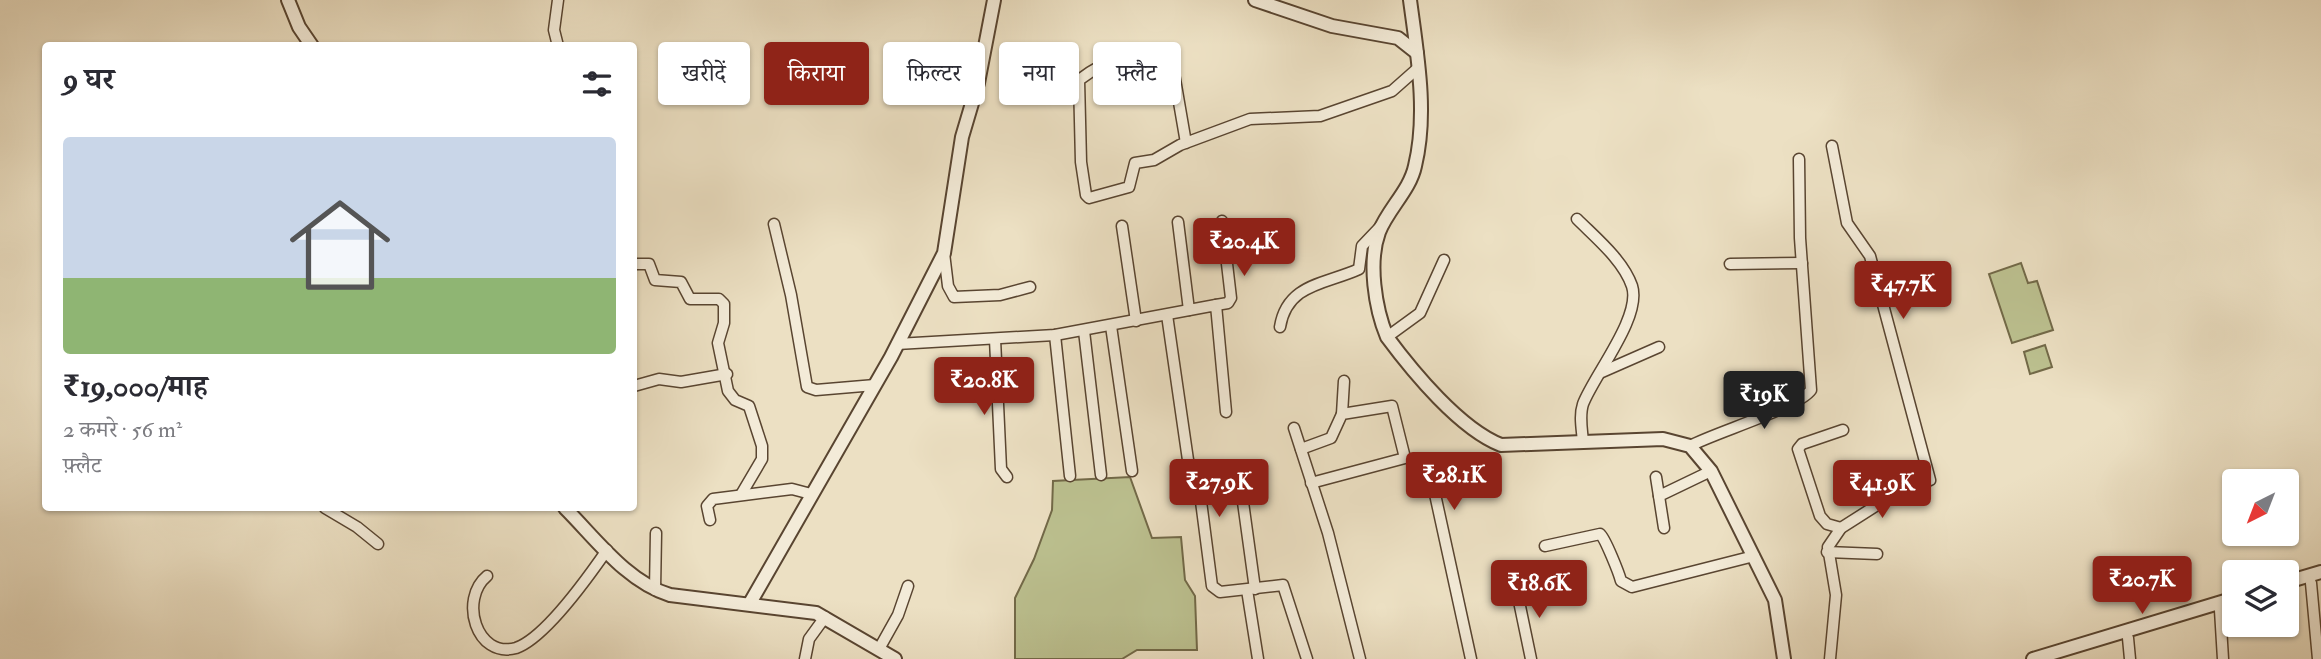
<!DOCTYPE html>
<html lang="hi">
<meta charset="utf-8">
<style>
body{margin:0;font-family:"IM FELL Double Pica","Noto Serif Devanagari",serif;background:#f2f2f3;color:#2b2b33;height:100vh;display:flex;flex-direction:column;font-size:26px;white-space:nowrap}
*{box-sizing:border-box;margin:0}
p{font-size:23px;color:#7c7c81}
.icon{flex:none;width:38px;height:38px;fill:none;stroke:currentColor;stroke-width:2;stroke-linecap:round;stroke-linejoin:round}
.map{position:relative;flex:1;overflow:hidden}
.sheet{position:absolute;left:42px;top:42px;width:595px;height:469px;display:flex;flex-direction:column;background:#fff;border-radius:7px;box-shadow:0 2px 5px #0004}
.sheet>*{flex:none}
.banner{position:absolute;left:658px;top:42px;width:665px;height:63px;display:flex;gap:14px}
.needle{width:46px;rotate:222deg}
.tools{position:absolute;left:2222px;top:469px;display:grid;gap:14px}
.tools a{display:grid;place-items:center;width:77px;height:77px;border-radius:7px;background:#fff;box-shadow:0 2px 5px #0004;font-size:35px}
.price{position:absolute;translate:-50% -60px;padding:0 16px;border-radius:7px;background:#8f2418;color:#fff;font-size:23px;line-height:46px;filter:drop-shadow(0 2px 4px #0008)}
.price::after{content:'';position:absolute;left:50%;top:42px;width:21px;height:16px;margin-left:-10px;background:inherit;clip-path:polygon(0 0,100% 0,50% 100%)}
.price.on{background:#222;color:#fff}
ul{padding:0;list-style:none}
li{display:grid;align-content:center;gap:14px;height:371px;padding:0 21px}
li+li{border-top:2px solid #e1e1e2}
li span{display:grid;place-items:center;height:217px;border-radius:7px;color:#555}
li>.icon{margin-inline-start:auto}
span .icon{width:126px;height:126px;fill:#fffc;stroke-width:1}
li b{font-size:30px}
h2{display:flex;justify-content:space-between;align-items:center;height:84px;padding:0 21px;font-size:30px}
.pill{padding:0 24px;border-radius:7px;background:#fff;box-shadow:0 2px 5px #0004;font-size:24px;line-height:63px}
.pill.on{background:#8f2418;color:#fff}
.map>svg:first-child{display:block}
.green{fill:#bcc190;stroke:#726948;stroke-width:2}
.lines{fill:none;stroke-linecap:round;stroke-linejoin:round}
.minor-casing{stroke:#594531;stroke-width:13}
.tertiary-casing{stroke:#594531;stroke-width:16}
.minor{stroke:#f3ebd8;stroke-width:10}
.tertiary{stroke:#f3ebd8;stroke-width:12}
</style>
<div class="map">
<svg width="2321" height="659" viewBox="0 0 2321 659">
<rect width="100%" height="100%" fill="#ece0c3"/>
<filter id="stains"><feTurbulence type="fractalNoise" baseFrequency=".00286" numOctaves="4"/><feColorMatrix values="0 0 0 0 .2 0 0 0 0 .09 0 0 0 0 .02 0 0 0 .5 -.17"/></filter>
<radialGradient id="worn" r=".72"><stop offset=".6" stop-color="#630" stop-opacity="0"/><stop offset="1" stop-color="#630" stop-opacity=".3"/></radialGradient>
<g class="green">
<polygon points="2021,263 2028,283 2037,281 2053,330 2012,343 1989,274"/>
<polygon points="2045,345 2052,367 2030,374 2024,352"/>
<polygon points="1130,477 1152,538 1181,537 1185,580 1195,596 1197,650 1137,650 1122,659 1015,659 1015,598 1034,559 1052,510 1053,481"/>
</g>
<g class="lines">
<defs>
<g id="minor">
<polyline points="558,0 554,30 558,46"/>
<path d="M1186 143 1171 56C1135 49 1108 58 1079 80L1081 162 1086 195 1089 198 1129 187 1135 163 1154 160 1180 145 1250 119 1320 116 1392 91 1418 68"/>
<path d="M1577 219C1596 238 1623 260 1632 286 1642 317 1594 375 1583 404 1579 416 1582 429 1583 442"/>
<polyline points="1178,222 1189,310"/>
<polyline points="774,224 791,295 807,387 816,390 875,385"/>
<polyline points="1122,226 1136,321"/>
<polyline points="944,253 948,286 954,297 1000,295 1030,287"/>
<polyline points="1226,254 1273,247"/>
<polyline points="634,264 649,264 655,280 681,282 690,299 719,299 724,304 724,323 718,343 728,391 735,400 749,406 762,446 762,459 742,493"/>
<polyline points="1730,264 1802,263"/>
<polyline points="1216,305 1228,303 1231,298 1222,221"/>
<polyline points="1167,315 1188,460 1199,486 1212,586 1220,592 1283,585 1307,659"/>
<polyline points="1111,326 1132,471"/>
<path d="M1280 327C1287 283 1327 284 1359 269L1362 246 1382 225"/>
<polyline points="1084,331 1101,475"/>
<polyline points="1055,335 1070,476"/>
<polyline points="1387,337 1420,313 1444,260"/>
<polyline points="995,339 1001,469 1007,477"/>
<polyline points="897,344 1055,335 1216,305 1226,412"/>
<polyline points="1602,372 1659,347"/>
<polyline points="634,386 659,379 681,382 727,374"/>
<polyline points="1342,414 1344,381"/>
<polyline points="1294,428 1328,533 1360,659"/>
<path d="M1690 446C1716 432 1798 408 1811 390L1800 238 1799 159"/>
<polyline points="1301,449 1331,438 1342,414 1392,406 1405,458 1311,483"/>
<polyline points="1238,466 1255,589"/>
<polyline points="1656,477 1659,496"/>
<polyline points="1433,485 1471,659"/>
<polyline points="325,508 357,527 378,544"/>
<polyline points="710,520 707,506 713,499 792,489 811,494"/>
<polyline points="1664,528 1659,496 1711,471"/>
<polyline points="1841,528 1827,524 1820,516 1798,449 1802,444 1843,430"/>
<path d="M1545 546 1600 534C1605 538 1619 573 1621 581L1632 587 1754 556"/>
<polyline points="1827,552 1877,554"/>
<path d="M487 576C459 599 476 659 516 648 545 638 589 576 607 550"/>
<polyline points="2311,583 2318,659"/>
<polyline points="1516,587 1531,659"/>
<polyline points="655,590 656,533"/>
<polyline points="1247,590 1258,659"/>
<polyline points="2220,610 2223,659"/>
<polyline points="2128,638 2130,659"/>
<polyline points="879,649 898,615 908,586"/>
<polyline points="805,659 809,639 825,617"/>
<polyline points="1830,659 1836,595 1828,547 1841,528 1885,500 1930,480 1870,256 1847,223 1832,146"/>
</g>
<g id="tertiary">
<polyline points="288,0 299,27 312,46"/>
<polyline points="1255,0 1332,26 1398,38 1417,53"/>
<path d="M1410 0C1417 53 1428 113 1415 166 1410 190 1388 209 1379 232 1368 262 1375 308 1387 337 1413 372 1460 429 1501 445L1663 439 1690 446 1711 471 1775 600 1784 659"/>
<path d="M565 508C596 539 627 582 670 595L816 613 895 659"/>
<polyline points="2287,582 2321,572"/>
<polyline points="750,603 891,357 944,253 962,137 978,83 994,0"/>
<polyline points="2033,659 2235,598"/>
</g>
</defs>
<use href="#minor" class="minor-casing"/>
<use href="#tertiary" class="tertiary-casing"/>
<use href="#minor" class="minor"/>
<use href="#tertiary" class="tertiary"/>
</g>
<rect width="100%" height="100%" filter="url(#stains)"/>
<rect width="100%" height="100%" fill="url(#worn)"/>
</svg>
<div class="tools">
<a><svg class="needle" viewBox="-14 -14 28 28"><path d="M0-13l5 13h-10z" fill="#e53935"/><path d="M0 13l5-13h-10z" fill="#7c7c81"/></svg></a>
<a><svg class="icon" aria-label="layers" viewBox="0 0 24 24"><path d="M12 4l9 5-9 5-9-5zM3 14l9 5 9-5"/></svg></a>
</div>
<b class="price" style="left:1244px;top:278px">₹20.4K</b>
<b class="price" style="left:1903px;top:321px">₹47.7K</b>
<b class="price" style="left:984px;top:417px">₹20.8K</b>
<b class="price on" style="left:1764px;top:431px">₹19K</b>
<b class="price" style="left:1454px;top:512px">₹28.1K</b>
<b class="price" style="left:1219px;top:519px">₹27.9K</b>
<b class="price" style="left:1882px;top:520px">₹41.9K</b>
<b class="price" style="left:2142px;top:616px">₹20.7K</b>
<b class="price" style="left:1539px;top:620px">₹18.6K</b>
<div class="banner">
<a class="pill">खरीदें</a>
<a class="pill on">किराया</a>
<a class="pill">फ़िल्टर</a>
<a class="pill">नया</a>
<a class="pill">फ़्लैट</a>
</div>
<section class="sheet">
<h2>9 घर<svg class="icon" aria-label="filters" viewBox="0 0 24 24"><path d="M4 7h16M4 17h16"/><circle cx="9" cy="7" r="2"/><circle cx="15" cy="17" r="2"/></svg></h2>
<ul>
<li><span style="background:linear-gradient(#c9d6e8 65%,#8fb573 0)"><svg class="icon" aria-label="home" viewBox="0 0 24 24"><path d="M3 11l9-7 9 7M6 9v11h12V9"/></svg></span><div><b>₹19,000/माह</b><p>2 कमरे · 56 m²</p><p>फ़्लैट</p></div></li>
</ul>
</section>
</div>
